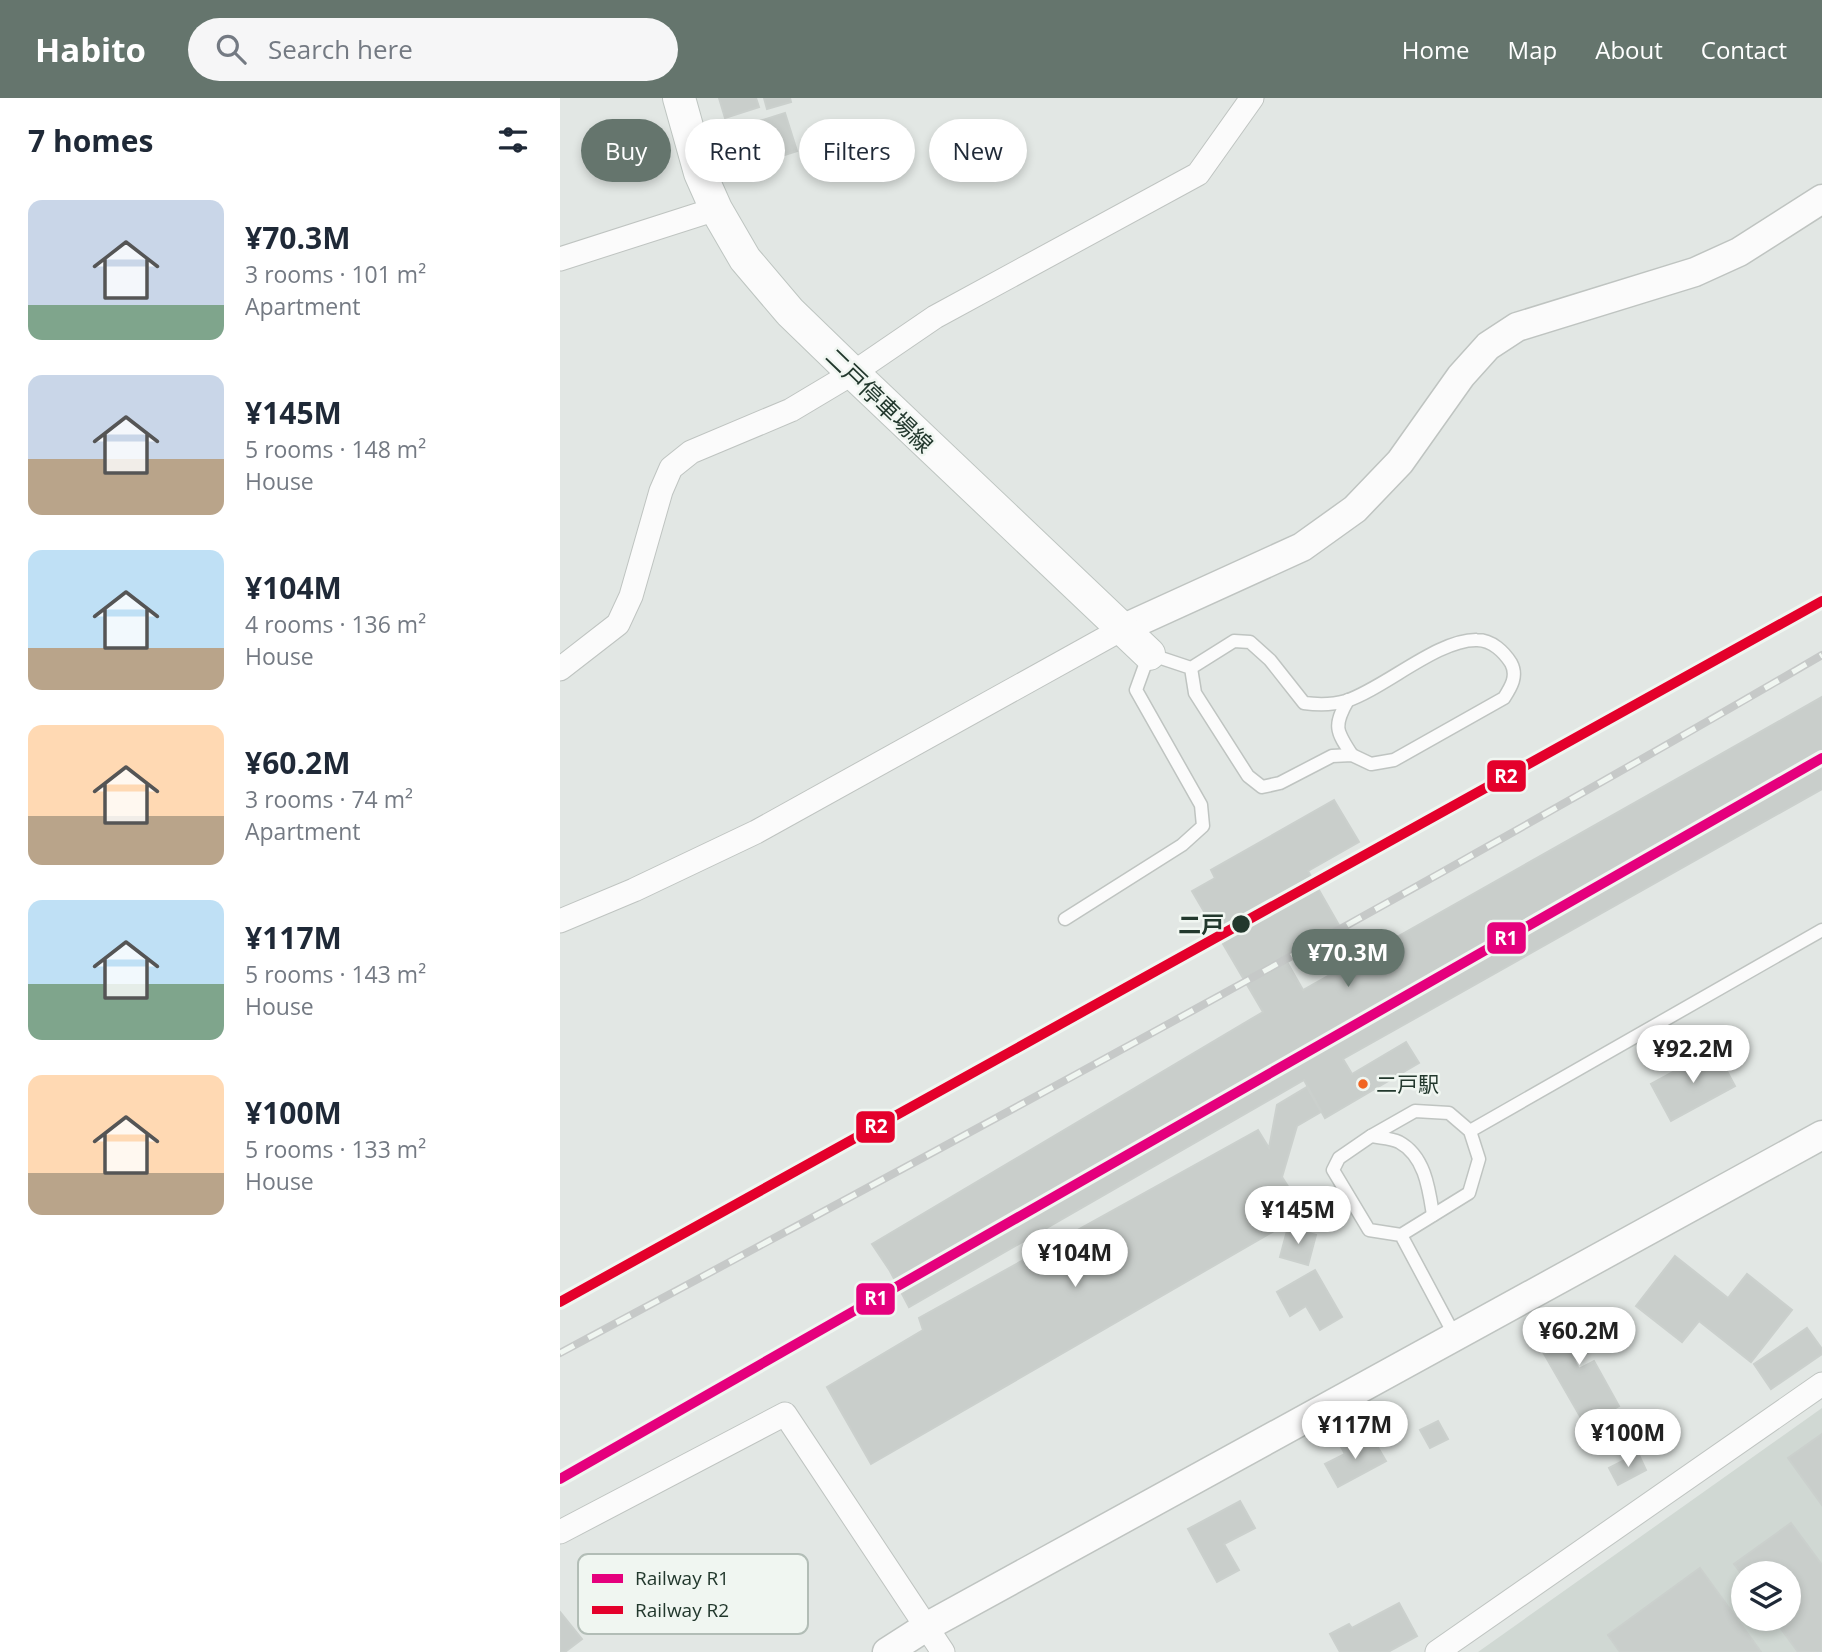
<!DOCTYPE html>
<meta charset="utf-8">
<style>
body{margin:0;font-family:"Open Sans","Noto Sans JP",sans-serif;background:#f6f6f7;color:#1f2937;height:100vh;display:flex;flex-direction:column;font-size:26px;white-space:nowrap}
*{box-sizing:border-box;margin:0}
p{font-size:23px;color:#747a83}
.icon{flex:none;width:38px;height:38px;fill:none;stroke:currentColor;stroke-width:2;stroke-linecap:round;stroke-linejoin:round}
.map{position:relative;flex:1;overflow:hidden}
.drawer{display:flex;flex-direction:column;background:#fff;width:560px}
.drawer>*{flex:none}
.top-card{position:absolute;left:21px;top:21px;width:665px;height:63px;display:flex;gap:14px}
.buttons{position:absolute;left:1171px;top:1463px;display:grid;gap:14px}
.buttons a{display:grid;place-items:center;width:70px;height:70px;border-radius:50%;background:#fff;box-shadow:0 4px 10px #0003;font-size:35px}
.price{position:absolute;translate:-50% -60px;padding:0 16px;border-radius:24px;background:#fff;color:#222;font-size:23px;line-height:46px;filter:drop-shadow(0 2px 4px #0008)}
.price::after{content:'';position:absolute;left:50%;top:42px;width:21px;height:16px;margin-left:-10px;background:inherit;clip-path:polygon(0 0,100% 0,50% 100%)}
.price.active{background:#65756d;color:#fff}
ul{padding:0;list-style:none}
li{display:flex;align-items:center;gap:21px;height:175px;padding:0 28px}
li span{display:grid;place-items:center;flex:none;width:196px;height:140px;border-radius:14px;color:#555}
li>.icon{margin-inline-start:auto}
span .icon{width:84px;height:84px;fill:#fffc;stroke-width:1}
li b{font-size:30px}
h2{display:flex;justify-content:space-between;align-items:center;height:84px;padding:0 28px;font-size:30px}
.pill{padding:0 24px;border-radius:32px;background:#fff;box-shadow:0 4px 10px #0003;font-size:24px;line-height:63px}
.pill.active{background:#65756d;color:#fff}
header{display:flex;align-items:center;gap:42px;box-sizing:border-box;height:98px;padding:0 35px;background:#65756d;color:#fff}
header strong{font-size:33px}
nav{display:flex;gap:38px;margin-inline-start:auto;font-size:24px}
.search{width:490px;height:63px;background:#f6f6f7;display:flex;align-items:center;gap:18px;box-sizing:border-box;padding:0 24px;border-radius:38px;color:#747a83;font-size:26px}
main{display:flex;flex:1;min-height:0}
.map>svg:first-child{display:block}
.built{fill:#d0d8d3;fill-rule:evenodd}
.building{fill:#c9cecb;stroke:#cbd0cd;stroke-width:2}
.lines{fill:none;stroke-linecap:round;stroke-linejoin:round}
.service-casing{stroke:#bfc4c1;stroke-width:15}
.minor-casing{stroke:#bfc4c1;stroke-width:25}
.tertiary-casing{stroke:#bfc4c1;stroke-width:31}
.secondary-casing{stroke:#bec5c1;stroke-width:34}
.service{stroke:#fbfbfb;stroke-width:12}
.minor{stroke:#fbfbfb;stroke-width:23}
.tertiary{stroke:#fbfbfb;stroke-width:28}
.secondary{stroke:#fbfbfb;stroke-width:32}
.rail-casing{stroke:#c6c9c8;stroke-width:8}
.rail{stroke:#f0f6f1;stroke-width:5;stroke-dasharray:16;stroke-linecap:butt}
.rail-1-casing{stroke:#f0f6f1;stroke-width:16}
.rail-2-casing{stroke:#f0f6f1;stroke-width:16}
.rail-1{stroke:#e5007d;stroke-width:10}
.rail-2{stroke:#e4002b;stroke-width:10}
.stop-dot{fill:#22382d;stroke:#f0f6f1;stroke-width:2.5}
.bus-dot{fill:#f26522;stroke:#f0f6f1;stroke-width:2.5}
.labels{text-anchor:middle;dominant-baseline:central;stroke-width:5;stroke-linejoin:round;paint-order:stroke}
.bus-label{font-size:21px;fill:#22382d;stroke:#f0f6f1;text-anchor:start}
.street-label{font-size:23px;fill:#22382d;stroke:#f0f6f1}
.stop-label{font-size:23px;font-weight:bold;fill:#22382d;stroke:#f0f6f1;text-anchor:end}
.key{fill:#f0f6f1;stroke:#b2bdb6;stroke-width:2}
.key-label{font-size:19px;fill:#22382d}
.line-badge{stroke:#f0f6f1;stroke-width:2.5}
.badge-label{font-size:19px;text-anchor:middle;font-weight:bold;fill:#fff}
</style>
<header>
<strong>Habito</strong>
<div class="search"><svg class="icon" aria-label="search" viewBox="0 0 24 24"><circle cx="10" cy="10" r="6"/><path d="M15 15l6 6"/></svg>Search here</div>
<nav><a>Home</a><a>Map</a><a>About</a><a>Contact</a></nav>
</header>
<main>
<section class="drawer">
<h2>7 homes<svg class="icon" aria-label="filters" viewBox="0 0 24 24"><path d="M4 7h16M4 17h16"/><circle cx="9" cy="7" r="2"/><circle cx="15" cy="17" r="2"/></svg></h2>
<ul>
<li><span style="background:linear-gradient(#c9d6e8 75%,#7fa58c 0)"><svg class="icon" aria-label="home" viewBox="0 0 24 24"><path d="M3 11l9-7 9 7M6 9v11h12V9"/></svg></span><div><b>¥70.3M</b><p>3 rooms · 101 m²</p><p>Apartment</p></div></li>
<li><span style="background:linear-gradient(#c9d6e8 60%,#b9a48a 0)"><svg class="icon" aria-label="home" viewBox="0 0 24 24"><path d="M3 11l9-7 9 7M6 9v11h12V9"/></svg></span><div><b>¥145M</b><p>5 rooms · 148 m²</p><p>House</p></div></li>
<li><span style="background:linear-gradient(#bfe0f5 70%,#b9a48a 0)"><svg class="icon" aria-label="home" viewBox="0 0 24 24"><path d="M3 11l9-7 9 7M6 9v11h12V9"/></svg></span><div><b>¥104M</b><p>4 rooms · 136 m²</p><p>House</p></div></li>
<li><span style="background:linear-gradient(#ffd9b3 65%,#b9a48a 0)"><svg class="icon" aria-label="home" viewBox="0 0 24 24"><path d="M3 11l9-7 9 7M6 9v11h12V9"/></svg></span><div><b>¥60.2M</b><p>3 rooms · 74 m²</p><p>Apartment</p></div></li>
<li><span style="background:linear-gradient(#bfe0f5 60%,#7fa58c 0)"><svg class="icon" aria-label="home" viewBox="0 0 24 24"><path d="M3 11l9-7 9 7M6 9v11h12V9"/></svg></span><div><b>¥117M</b><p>5 rooms · 143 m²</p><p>House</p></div></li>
<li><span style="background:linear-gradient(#ffd9b3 70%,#b9a48a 0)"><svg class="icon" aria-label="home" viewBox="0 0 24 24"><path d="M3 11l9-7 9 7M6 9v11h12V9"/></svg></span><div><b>¥100M</b><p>5 rooms · 133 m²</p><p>House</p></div></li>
</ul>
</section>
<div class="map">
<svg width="1262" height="1554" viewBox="0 0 1262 1554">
<rect width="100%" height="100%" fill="#e2e7e4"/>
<path class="built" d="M1262 1310V1554H918ZM1183 1475H1228V1521H1183Z"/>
<g class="building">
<polygon points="159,0 196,0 199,9 165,20"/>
<polygon points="204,0 230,0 231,4 207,11"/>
<polygon points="225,15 237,53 177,72 165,34"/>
<polygon points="1262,599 1262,691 783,961 792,976 846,944 859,965 765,1020 744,982 349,1209 330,1173 312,1146 703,914 632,793 655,780 651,772 774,702 799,744 748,773 783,834 727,864 743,892"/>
<polygon points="1155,951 1175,988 1111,1023 1091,986"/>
<polygon points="747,989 761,1014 737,1028 722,1079 745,1115 311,1366 267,1289 363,1232 359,1220 698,1032 709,1050 717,1007"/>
<polygon points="728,1129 756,1137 748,1167 720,1159"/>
<polygon points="1115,1158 1168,1200 1187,1176 1232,1212 1191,1264 1139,1223 1122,1244 1076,1208"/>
<polygon points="755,1172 782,1219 760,1232 746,1208 730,1218 717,1194"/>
<polygon points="1028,1214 1046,1245 1014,1262 1019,1271 1034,1263 1059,1308 1025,1327 976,1242"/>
<polygon points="1247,1230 1262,1251 1262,1256 1211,1291 1194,1266"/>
<polygon points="878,1323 888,1341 870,1350 860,1332"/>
<polygon points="1262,1336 1262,1407 1228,1360"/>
<polygon points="797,1340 800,1347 813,1341 826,1363 778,1389 765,1366 785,1356 781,1349"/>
<polygon points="1078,1355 1086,1372 1058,1387 1049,1370"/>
<polygon points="680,1403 695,1430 664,1446 679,1472 657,1484 628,1431"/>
<polygon points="1231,1425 1262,1467 1262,1554 1238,1554 1214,1521 1228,1521 1228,1475 1183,1475 1183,1478 1174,1466"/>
<polygon points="1140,1470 1201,1554 1060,1554 1048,1537"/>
<polygon points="839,1505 857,1538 828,1554 780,1554 770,1536 789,1526 792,1530"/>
<polygon points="0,1514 22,1541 5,1554 0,1554"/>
</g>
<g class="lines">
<defs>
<g id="service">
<path d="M788 602C773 628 776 633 792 657"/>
<path d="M505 821 622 747 643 728 641 707 576 592 589 556 631 570 674 543 690 544 710 562 744 605C759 607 772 607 786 603 825 590 878 541 917 542 932 542 944 554 951 565 958 578 951 589 944 600L834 662 811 666 792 657 772 658 720 685 702 689 688 678 635 595 631 570"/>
<polyline points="910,1033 1262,832"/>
<path d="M811 1038C820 1040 831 1040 839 1044 865 1058 869 1091 873 1117"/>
<polyline points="841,1137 909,1095 919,1061 910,1033 889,1015 855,1013 811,1038 779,1060 773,1072 809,1132 841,1137 895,1238"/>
</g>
<g id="minor">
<polyline points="0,161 156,111"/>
<polyline points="0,571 58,526 71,498 101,393 111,370 131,354 231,312 293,275 375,219 638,76 692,0"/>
<polyline points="0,823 74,792 196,734 562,531"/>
<polyline points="0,1434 225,1316 383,1554"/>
<polyline points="877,1554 1262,1286"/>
</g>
<g id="tertiary">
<polyline points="562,531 742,449 795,411 840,364 901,278 928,248 957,229 1135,174 1179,154 1262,101"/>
<polyline points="327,1554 366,1529 1262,1037"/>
</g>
<polyline id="secondary" points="119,0 140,75 156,111 185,161 230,214 293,275 589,556"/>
</defs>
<use href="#service" class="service-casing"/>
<use href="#minor" class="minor-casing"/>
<use href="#tertiary" class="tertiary-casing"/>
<use href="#secondary" class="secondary-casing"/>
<use href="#service" class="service"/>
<use href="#minor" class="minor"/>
<use href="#tertiary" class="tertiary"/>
<use href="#secondary" class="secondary"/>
<defs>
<g id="rail">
<polyline points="0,1204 1262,503"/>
<path d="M0 1255C424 1028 847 799 1262 557"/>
</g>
</defs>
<use href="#rail" class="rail-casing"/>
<use href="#rail" class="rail"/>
<defs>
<polyline id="rail-1" points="0,1381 1262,660"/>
<polyline id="rail-2" points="0,1204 1262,503"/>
</defs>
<use href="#rail-1" class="rail-1-casing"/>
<use href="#rail-2" class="rail-2-casing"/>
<use href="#rail-1" class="rail-1"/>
<use href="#rail-2" class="rail-2"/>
</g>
<circle class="stop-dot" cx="681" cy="826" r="10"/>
<circle class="bus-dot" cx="803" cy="986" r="6"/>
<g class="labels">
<g class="bus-label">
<text x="816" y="986">二戸駅</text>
</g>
<g class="street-label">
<text transform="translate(320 302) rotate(44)">二戸停車場線</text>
</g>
<g class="stop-label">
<text x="664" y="826">二戸</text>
</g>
</g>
<rect x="18" y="1456" width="230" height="80" rx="10" class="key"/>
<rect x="32" y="1476" width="31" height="9" fill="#e5007d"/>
<rect x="32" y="1508" width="31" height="8" fill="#e4002b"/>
<g class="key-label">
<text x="75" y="1487">Railway R1</text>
<text x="75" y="1519">Railway R2</text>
</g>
<g class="line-badge">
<rect x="926" y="661" width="41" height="34" rx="7" fill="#e4002b"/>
<rect x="926" y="823" width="41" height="34" rx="7" fill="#e5007d"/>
<rect x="295" y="1012" width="41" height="34" rx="7" fill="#e4002b"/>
<rect x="295" y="1184" width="41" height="34" rx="7" fill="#e5007d"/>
</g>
<g class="badge-label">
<text x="946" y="685">R2</text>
<text x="946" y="847">R1</text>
<text x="316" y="1035">R2</text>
<text x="316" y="1207">R1</text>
</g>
</svg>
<div class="buttons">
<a><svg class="icon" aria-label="layers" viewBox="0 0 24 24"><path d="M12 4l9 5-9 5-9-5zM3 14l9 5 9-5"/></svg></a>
</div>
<b class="price active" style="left:788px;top:891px">¥70.3M</b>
<b class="price" style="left:1133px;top:987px">¥92.2M</b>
<b class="price" style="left:738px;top:1148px">¥145M</b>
<b class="price" style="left:515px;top:1191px">¥104M</b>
<b class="price" style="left:1019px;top:1269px">¥60.2M</b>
<b class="price" style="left:795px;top:1363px">¥117M</b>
<b class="price" style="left:1068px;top:1371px">¥100M</b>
<div class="top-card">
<a class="pill active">Buy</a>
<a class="pill">Rent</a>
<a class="pill">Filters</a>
<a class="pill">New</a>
</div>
</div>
</main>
